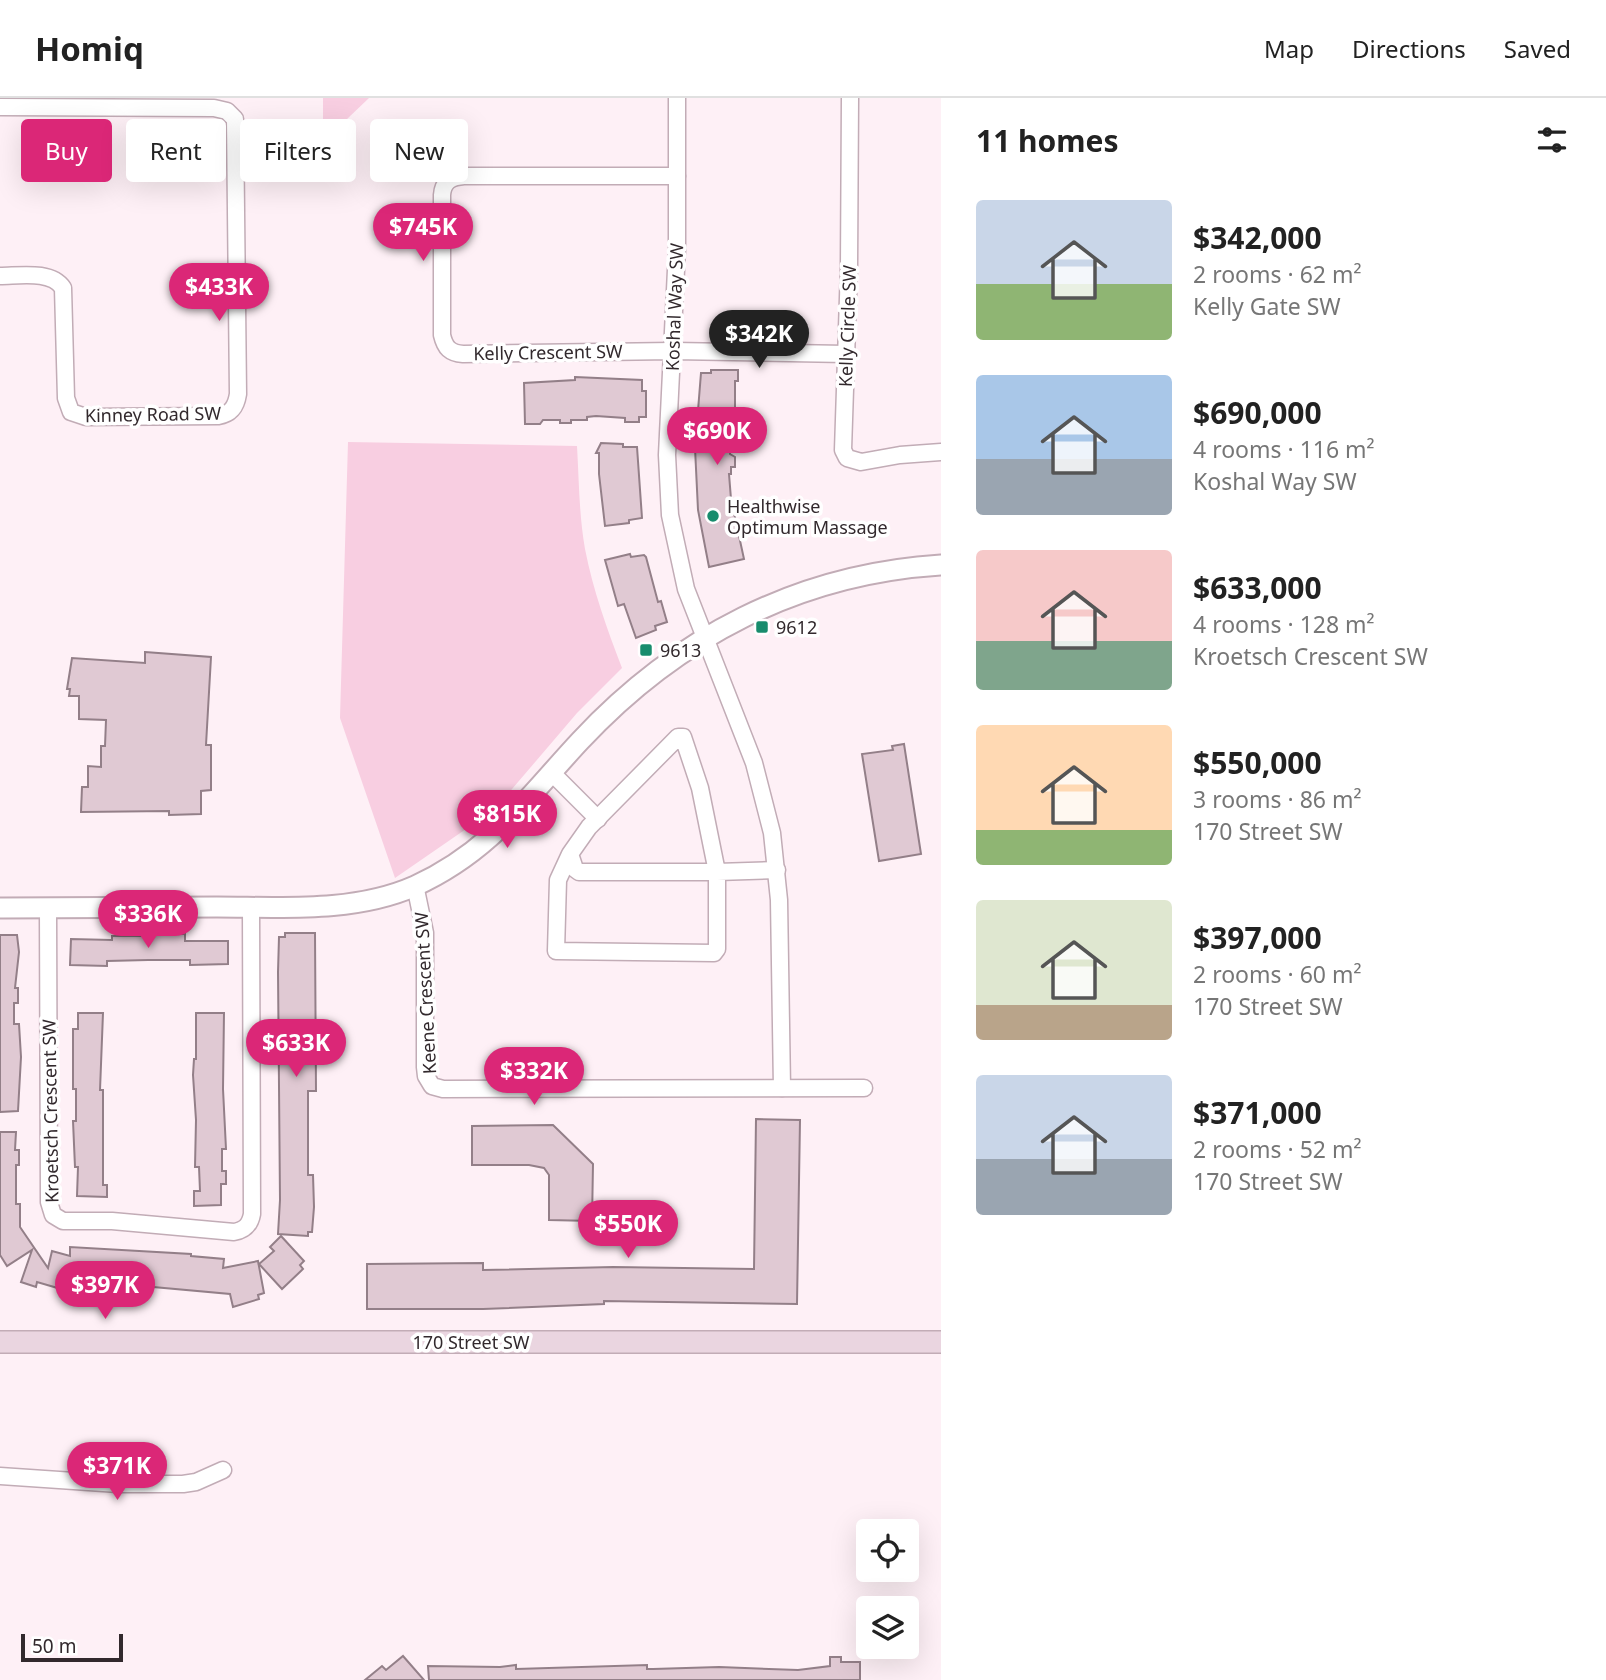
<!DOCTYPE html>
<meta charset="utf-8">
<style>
body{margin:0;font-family:"Noto Sans",sans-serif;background:#f6f6f6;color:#222;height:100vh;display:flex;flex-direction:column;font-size:26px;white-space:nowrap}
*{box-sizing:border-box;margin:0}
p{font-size:23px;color:#767676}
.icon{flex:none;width:38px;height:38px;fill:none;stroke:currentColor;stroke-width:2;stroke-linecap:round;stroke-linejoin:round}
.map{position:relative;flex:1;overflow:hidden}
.drawer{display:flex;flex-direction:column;background:#fff;width:665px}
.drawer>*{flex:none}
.guide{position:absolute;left:21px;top:21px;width:665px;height:63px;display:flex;gap:14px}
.buttons{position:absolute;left:856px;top:1421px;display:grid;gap:14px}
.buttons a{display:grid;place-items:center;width:63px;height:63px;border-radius:7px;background:#fff;box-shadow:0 7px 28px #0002;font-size:35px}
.scale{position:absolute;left:21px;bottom:18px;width:102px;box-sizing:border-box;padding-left:7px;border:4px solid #32292d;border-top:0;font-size:19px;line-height:24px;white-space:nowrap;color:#32292d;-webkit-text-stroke:5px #fff;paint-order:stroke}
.price{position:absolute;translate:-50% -60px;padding:0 16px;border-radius:24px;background:#db2777;color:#fff;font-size:23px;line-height:46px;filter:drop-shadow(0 2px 4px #0008)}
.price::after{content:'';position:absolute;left:50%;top:42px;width:21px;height:16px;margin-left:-10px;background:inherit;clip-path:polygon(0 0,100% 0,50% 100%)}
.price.active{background:#222;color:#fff}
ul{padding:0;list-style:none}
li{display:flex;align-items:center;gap:21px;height:175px;padding:0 35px}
li span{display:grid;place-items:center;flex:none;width:196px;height:140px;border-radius:7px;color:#555}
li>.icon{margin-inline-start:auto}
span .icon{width:84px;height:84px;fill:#fffc;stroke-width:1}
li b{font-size:30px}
h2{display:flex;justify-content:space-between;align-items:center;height:84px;padding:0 35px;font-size:30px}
.pill{padding:0 24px;border-radius:7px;background:#fff;box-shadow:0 7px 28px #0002;font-size:24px;line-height:63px}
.pill.active{background:#db2777;color:#fff}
header{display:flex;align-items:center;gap:42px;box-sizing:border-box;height:98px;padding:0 35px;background:#fff;border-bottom:2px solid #e0e0e0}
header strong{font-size:33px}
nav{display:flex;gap:38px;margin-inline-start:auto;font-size:24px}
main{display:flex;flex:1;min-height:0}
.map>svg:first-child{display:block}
.green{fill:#f8cee1}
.building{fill:#e0c9d3;stroke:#937f88;stroke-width:2}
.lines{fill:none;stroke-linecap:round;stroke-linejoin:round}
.minor-casing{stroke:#c2acb6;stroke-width:19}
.tertiary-casing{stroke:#c2acb6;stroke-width:23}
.secondary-casing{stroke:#c2acb6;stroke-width:24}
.minor{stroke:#fff;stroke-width:16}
.tertiary{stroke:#fff;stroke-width:19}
.secondary{stroke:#ead5e0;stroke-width:21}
.poi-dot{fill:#188c6d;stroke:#fff;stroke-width:2.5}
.labels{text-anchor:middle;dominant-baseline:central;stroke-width:7;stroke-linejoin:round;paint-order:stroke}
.street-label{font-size:18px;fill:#32292d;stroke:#fff}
.poi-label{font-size:18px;fill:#32292d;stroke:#fff;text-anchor:start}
</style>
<header>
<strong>Homiq</strong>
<nav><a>Map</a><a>Directions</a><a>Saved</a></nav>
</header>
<main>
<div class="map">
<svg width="941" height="1582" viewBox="0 0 941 1582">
<rect width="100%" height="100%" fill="#fef0f6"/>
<g class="green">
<polygon points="323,0 369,0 347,21 323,21"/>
<path d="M348 344 577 348C579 382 579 417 585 451 593 492 607 531 622 570L577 615 495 711 395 780 340 620Z"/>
</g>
<g class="building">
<polygon points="711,272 738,272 738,283 735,283 735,312 732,312 731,333 730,356 735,359 735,369 731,369 731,376 729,376 731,401 744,461 709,469 698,412 695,350 701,275 711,275"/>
<polygon points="575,279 642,282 642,293 646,293 646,319 639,319 639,324 625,324 625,320 596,318 587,319 587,322 571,322 571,325 560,325 560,322 543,322 540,326 525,326 524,285 575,282"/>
<polygon points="601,345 623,346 623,349 637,349 642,420 629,422 629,425 605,428 599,376 599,355 596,355"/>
<polygon points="630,456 631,459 644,457 646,459 658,504 661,503 667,524 655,528 656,532 636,540 624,506 618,508 605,462"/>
<polygon points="145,554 211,559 206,647 211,647 211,692 201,693 201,716 169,717 169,713 81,714 82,689 88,689 88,668 101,669 101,648 105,648 106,622 79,621 79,598 69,598 70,591 67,591 72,560 145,565"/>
<polygon points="904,646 921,756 879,763 862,656 893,652 892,648"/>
<polygon points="285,835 315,835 316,993 308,993 308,1077 313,1077 314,1109 312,1134 308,1134 308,1138 278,1136 280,1102 278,874 279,839 285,839"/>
<polygon points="151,836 185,836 185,843 228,843 228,866 190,867 190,862 148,862 107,863 107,868 70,867 71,841 112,842 112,838 151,838"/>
<polygon points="0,837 17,837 19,854 15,890 18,890 18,905 14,905 14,926 19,926 21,959 18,1013 0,1014"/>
<polygon points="78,915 103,915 100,992 103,992 103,1087 107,1087 107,1099 77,1098 78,1069 75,1069 73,1023 76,1023 76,991 73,991 73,931 78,931"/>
<polygon points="196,915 224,915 223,991 226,1051 222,1051 222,1073 226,1073 226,1086 221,1086 221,1107 194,1108 194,1093 200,1093 199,1069 195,1069 196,1022 193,977 194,961 196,961"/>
<polygon points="756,1021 800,1022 797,1206 604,1203 604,1206 483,1211 367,1211 367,1166 483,1165 483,1172 613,1169 754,1171"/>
<polygon points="553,1027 593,1066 592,1123 549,1122 549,1077 544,1070 529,1067 472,1067 472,1028"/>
<polygon points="0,1034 16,1034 15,1052 19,1052 19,1067 16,1067 16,1106 20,1106 20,1129 48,1170 52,1153 70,1158 70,1149 191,1156 191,1158 224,1161 223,1170 258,1163 264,1195 258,1197 259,1201 233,1209 230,1196 98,1184 58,1186 61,1191 37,1184 36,1189 21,1184 32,1152 7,1168 0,1157"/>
<polygon points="281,1138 304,1163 300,1167 303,1171 282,1191 259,1166 274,1153 270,1149"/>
<polygon points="403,1558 424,1582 365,1582 382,1568 386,1572"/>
<polygon points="830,1559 841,1559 841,1564 860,1564 860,1582 429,1582 428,1568 500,1569 516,1567 516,1571 647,1567 647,1571 653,1571 719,1569 798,1572 830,1568"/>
</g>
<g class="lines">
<defs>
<g id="minor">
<polyline points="677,0 677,151 667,357 670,417 686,491 754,665 772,735 779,802 782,990"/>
<polyline points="850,0 849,169 843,352 847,360 861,364 900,357 941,354"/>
<path d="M0 9 214 10 227 13 235 21 238 296C236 309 231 316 218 318L86 319 71 314 66 300 63 190C51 172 19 178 0 178"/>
<path d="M677 78H464C450 79 443 84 442 97V237C445 250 450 255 463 256L673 253 846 256"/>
<polyline points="552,675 598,721"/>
<polyline points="570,756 558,782 556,853 714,855 717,851 717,774 579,774 575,771 570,756 589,729 678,639 683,639 700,690 717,774 777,772"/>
<polyline points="415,787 425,835 425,969 426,978 432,988 443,991 864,990"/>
<path d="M48 810 49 1104 53 1117 63 1123H112L234 1134C245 1132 250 1127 252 1116L251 809"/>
<polyline points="0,1378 118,1386 183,1386 196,1384 223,1372"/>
</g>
<path id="tertiary" d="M0 810C72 809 144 809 217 809 282 809 354 815 415 788 490 754 526 701 580 643 677 539 798 476 941 467"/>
<polyline id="secondary" points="0,1244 941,1244"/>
</defs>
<use href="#minor" class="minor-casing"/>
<use href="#tertiary" class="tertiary-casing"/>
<use href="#secondary" class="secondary-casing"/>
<use href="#minor" class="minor"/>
<use href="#tertiary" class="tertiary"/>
<use href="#secondary" class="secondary"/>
</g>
<g class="poi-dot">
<circle cx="713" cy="418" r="7"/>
<rect x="755" y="522" width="14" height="14" rx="3.5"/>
<rect x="639" y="545" width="14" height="14" rx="3.5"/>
</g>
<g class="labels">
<g class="street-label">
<text transform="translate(674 209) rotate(-88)">Koshal Way SW</text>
<text transform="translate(847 228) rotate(-88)">Kelly Circle SW</text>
<text transform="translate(548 254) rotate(-1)">Kelly Crescent SW</text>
<text transform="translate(153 316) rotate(-1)">Kinney Road SW</text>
<text transform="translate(425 895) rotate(-93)">Keene Crescent SW</text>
<text transform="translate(50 1013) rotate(-91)">Kroetsch Crescent SW</text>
<text x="471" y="1244">170 Street SW</text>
</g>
<g class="poi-label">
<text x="727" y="408">Healthwise<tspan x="727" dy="21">Optimum Massage</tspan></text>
<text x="776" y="529">9612</text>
<text x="660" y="552">9613</text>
</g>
</g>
</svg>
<div class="buttons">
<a><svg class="icon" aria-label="locate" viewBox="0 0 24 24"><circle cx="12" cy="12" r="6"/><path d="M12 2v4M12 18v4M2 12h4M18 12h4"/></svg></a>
<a><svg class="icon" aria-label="layers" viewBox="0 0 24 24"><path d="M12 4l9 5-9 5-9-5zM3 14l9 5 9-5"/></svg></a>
</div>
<div class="scale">50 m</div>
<b class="price" style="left:423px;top:165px">$745K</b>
<b class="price" style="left:219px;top:225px">$433K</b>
<b class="price active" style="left:759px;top:272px">$342K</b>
<b class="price" style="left:717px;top:369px">$690K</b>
<b class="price" style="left:507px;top:752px">$815K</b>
<b class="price" style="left:148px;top:852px">$336K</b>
<b class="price" style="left:296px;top:981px">$633K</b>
<b class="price" style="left:534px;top:1009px">$332K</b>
<b class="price" style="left:628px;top:1162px">$550K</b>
<b class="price" style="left:105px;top:1223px">$397K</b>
<b class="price" style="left:117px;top:1404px">$371K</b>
<div class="guide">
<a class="pill active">Buy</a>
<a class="pill">Rent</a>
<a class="pill">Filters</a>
<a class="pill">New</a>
</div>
</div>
<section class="drawer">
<h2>11 homes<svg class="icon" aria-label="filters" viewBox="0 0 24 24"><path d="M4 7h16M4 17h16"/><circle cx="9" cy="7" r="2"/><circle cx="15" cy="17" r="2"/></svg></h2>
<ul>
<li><span style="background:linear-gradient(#c9d6e8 60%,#8fb573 0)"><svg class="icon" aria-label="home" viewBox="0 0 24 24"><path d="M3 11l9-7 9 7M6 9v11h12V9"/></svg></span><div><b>$342,000</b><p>2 rooms · 62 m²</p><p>Kelly Gate SW</p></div></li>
<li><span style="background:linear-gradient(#a9c7e8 60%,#9aa5b1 0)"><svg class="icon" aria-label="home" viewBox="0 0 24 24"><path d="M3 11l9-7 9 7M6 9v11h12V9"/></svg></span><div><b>$690,000</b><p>4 rooms · 116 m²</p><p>Koshal Way SW</p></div></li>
<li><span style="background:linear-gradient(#f6c9c9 65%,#7fa58c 0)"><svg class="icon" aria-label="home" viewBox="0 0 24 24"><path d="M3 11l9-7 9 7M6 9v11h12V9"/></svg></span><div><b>$633,000</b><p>4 rooms · 128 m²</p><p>Kroetsch Crescent SW</p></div></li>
<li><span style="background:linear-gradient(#ffd9b3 75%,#8fb573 0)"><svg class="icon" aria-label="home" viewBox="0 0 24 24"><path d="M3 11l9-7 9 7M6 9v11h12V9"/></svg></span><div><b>$550,000</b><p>3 rooms · 86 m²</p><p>170 Street SW</p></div></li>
<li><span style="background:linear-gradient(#dfe7d0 75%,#b9a48a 0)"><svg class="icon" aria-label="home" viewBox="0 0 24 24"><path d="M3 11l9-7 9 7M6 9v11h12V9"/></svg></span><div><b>$397,000</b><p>2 rooms · 60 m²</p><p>170 Street SW</p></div></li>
<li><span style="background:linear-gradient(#c9d6e8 60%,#9aa5b1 0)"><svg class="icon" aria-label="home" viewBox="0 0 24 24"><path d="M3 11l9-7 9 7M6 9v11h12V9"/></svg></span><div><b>$371,000</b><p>2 rooms · 52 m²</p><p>170 Street SW</p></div></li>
</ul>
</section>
</main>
